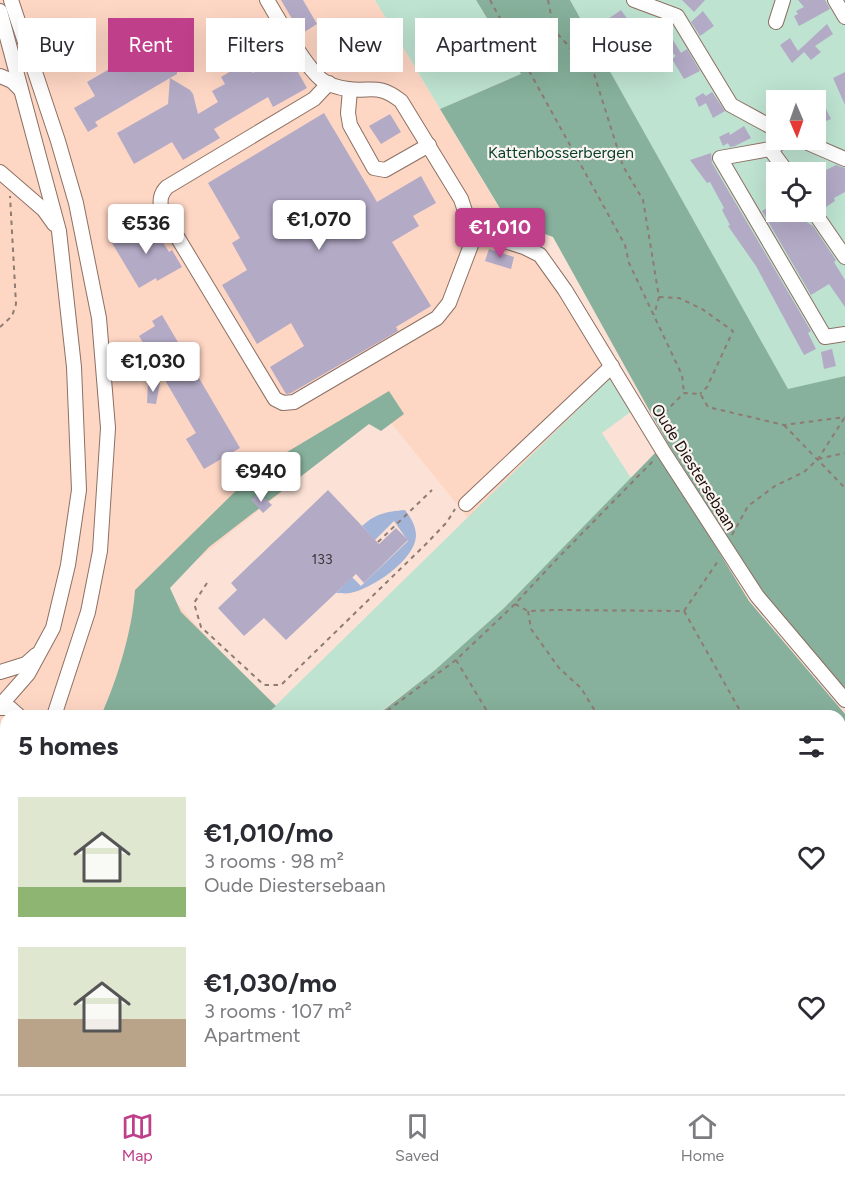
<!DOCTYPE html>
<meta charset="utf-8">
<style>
body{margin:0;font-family:Figtree,sans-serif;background:#f2f2f3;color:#2b2b33;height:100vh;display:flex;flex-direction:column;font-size:22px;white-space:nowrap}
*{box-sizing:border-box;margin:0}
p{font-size:20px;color:#7c7c81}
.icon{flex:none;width:33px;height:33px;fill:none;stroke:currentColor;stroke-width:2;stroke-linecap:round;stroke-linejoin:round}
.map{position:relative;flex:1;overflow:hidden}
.sheet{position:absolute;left:0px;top:710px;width:846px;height:386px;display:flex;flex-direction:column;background:#fff;border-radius:18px 18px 0 0;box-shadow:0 6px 24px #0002}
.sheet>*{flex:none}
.top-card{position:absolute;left:18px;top:18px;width:810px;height:54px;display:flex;gap:12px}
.needle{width:39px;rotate:178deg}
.fabs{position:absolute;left:766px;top:90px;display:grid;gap:12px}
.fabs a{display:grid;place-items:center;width:60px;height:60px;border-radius:0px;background:#fff;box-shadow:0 6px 24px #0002;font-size:30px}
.price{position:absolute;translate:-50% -51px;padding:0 14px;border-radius:6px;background:#fff;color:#222;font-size:20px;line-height:39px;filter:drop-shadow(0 2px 3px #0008)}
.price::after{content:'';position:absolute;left:50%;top:36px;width:18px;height:14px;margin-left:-9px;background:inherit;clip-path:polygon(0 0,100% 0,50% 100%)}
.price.selected{background:#bf3f8a;color:#fff}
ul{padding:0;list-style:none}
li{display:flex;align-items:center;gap:18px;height:150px;padding:0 18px}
li span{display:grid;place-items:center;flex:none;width:168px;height:120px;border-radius:0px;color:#555}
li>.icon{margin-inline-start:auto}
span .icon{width:72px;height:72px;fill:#fffc;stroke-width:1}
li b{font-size:26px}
h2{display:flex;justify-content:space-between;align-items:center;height:72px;padding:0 18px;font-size:26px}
.chip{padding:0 21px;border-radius:0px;background:#fff;box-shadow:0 6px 24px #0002;font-size:21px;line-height:54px}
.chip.selected{background:#bf3f8a;color:#fff}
.dock{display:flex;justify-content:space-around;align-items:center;height:84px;border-top:2px solid #e1e1e2;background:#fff;font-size:16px;color:#7c7c81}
.dock a{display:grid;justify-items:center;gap:3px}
.dock .selected{color:#bf3f8a}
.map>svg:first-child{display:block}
.built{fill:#fed6c4}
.green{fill:#bee3d1;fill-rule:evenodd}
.forest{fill:#87b19c}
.water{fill:#a2b5d8}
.building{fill:#b3aac6}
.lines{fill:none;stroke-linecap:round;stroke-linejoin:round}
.minor-casing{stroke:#8d7063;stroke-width:16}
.path{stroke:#8e7b72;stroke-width:2;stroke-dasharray:4.5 4.5;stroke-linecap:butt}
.minor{stroke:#fff;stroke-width:14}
.labels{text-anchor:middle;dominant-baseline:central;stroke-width:4.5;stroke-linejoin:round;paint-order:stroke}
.number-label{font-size:14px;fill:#3f3438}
.park-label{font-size:16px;fill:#08422e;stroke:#fbf4f1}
.street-label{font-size:16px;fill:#180d08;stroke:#fbf4f1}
</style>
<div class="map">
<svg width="845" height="1094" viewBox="0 0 845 1094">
<rect width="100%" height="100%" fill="#fce2d6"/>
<polygon class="built" points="0,0 375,0 506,220 542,269 610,378 469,519 382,412 163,587 267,706 257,715 6,716 6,956 0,962"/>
<g class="green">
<polygon points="375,0 476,0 521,74 440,109"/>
<path d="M570 0H845V376L788 390ZM777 100H816V140H777ZM777 172H816V212H777Z"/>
<polygon points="610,378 632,411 602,433 631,478 504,608 435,670 376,715 265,716"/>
</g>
<g class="forest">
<polygon points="476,0 570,0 788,389 845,376 845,690 756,583 668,444 553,237 507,220 440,109 521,74"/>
<path d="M389 391 404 414 381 431 369 424 209 547 170 588 181 612 276 706 265 715 101 716C118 677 132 632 135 590L257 470Z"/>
<polygon points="657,451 749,601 845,714 845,890 840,891 840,716 376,716 435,670 504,608"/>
<polygon points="6,886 6,1089 51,1089 46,1094 0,1094 0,895"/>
</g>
<path class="water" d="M405 510C411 518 416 526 416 536 415 560 372 589 350 593 346 594 340 593 336 593L352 577 361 586 408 541 394 521 375 540 362 526C377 513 385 512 405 510Z"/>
<g class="building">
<polygon points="281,0 303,0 317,24 301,34"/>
<polygon points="682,0 705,0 694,12"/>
<polygon points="798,0 825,0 830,9 799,26 794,16 798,14 796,11 804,7"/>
<polygon points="621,10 628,20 615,29 608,19"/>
<polygon points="703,11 714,26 700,36 691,22"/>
<polygon points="827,24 833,34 815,46 821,52 811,60 804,52 792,63 780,45 790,38 798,51"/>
<polygon points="666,29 681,53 687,49 700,71 684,79 672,59 676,56 657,38"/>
<polygon points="159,40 177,70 177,74 170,78 190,90 193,94 198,114 218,102 212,91 225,84 221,77 246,62 253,73 287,53 307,88 273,107 268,97 214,129 220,138 183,160 172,142 134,164 117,133 168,104 170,78 95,122 98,126 88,132 74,108 95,96 87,82"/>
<polygon points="845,72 845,105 833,78"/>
<polygon points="712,92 725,111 713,118 706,103 699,107 695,98 703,93 706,96"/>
<polygon points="823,103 831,119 821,123 816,107"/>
<polygon points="324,113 377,202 421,176 436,203 413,216 419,226 392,242 431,306 396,327 398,331 291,393 286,394 270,367 304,346 291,323 257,344 222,285 247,270 232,243 240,238 208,183"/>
<polygon points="390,114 401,132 381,144 369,126"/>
<polygon points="744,126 751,138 735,146 730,147 728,143 723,146 719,137 729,132 730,135"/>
<polygon points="711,153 712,163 811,331 808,333 816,349 804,355 756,266 728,226 730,225 722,210 724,208 710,182 707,183 690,160"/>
<polygon points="836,165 845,168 845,192 834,198 835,201 823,209 816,203 816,179 825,173 824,171"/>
<polygon points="777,202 777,223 794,212 806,215 808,219 805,221 813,226 836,260 834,262 845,280 845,307 829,284 811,295 762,211"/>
<polygon points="150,221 169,252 172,250 182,267 157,281 156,278 139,288 112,243"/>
<polygon points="489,249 514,257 511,269 485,261"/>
<polygon points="162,315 240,448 204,469 186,439 196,433 139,336 155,326 152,321"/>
<polygon points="832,349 836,366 824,369 821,352"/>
<polygon points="148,382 160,383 156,404 147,403"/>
<polygon points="328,490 379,544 396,528 408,540 364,583 356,574 286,640 264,618 244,636 218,608 237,590 231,583"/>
<polygon points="259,493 272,505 263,513 251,500"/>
</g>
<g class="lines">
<defs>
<g id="minor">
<polyline points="11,0 58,141 76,203 99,318 108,428 100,551 88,612 54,716"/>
<path d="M267 0C279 20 305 67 322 80 329 85 340 88 348 89 372 92 378 83 401 101L461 199 469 223 476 232 449 303 437 318 294 402 283 403 275 399 161 210C160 200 160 194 167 187L314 99 329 83"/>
<polyline points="634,0 677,16 731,105 777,130"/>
<polyline points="835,0 845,17"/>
<polyline points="0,11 59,231 74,367 79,490 68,565 53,628 28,674 0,706"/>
<polyline points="776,22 783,0"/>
<polyline points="0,76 12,81 21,90"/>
<polyline points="350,90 348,113 350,125 374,168 385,170 429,145"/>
<polyline points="785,140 770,149 787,172"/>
<polyline points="801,140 845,159"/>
<polyline points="770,149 720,158 825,337 845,334"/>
<polyline points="0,172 44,210 54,224"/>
<polyline points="814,212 845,257"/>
<polyline points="476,232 524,247 540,255 565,290 663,451 757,596 845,700"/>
<polyline points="466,504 612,366"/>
<polyline points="0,672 26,664 36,655"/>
<polyline points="0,708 10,708 19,716"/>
<polyline points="0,742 6,743"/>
<polyline points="0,778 6,764"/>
<polyline points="0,812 6,802"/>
<polyline points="840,897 845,897"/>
<polyline points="666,1089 666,1094"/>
<polyline points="54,1094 59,1089"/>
</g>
</defs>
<use href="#minor" class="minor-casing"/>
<g class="path">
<polyline points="490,0 625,245 629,263 682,375 684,393"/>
<polyline points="548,0 554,30 594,74 623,166 643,200 659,297 654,315"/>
<polyline points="659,297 679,298 702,309 733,331 707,387 700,394"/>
<polyline points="0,327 12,316 16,304 10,196"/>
<polyline points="701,395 708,407 784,425 845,417"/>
<polyline points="658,419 684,393 700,394"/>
<polyline points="784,425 845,488"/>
<polyline points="818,459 845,453"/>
<polyline points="732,535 748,506 775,486 804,472 818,459 845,417"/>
<polyline points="378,542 432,490"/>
<polyline points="207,583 194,603 201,627 264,685 281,685 426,544 447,522 455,509"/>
<polyline points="515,604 528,611 557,610 684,611 718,561"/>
<polyline points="528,611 531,629 559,668 581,688 598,716"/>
<polyline points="684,611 743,716"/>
<polyline points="456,660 490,716"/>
<polyline points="380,716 456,660 515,604 554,562 654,460"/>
<polyline points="0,971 6,966"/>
</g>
<use href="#minor" class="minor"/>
</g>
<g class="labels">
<g class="number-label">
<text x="322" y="559">133</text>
</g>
<g class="park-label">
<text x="561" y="152">Kattenbosserbergen</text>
</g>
<g class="street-label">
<text transform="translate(694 467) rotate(58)">Oude Diestersebaan</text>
</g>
</g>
</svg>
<div class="fabs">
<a><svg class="needle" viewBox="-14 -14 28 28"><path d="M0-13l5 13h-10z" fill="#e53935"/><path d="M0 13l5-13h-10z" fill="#7c7c81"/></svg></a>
<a><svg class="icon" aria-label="locate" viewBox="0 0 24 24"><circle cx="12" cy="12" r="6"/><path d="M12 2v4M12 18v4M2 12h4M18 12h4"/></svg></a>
</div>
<b class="price" style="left:319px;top:251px">€1,070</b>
<b class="price" style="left:146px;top:255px">€536</b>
<b class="price selected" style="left:500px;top:259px">€1,010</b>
<b class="price" style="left:153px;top:393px">€1,030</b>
<b class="price" style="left:261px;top:503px">€940</b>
<div class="top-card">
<a class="chip">Buy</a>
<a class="chip selected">Rent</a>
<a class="chip">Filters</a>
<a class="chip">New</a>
<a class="chip">Apartment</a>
<a class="chip">House</a>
</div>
<section class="sheet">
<h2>5 homes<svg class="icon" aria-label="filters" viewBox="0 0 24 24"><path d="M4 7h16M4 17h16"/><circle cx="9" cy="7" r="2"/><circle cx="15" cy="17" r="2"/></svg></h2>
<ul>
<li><span style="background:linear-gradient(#dfe7d0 75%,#8fb573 0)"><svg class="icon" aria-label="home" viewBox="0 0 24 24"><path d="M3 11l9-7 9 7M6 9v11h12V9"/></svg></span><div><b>€1,010/mo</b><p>3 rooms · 98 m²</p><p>Oude Diestersebaan</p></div><svg class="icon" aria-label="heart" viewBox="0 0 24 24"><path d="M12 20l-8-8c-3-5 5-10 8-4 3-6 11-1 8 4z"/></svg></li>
<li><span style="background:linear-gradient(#dfe7d0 60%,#b9a48a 0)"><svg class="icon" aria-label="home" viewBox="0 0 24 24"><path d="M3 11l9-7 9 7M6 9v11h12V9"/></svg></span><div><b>€1,030/mo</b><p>3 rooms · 107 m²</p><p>Apartment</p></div><svg class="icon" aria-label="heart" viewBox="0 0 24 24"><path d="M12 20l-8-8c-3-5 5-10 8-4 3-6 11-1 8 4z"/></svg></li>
</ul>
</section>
</div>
<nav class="dock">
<a class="selected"><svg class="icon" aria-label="map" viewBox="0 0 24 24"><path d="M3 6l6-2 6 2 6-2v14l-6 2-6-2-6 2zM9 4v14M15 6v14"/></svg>Map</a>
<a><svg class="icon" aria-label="saved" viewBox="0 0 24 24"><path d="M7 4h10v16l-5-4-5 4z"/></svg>Saved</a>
<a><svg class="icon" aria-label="home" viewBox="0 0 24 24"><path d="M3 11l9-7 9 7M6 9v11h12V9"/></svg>Home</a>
</nav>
